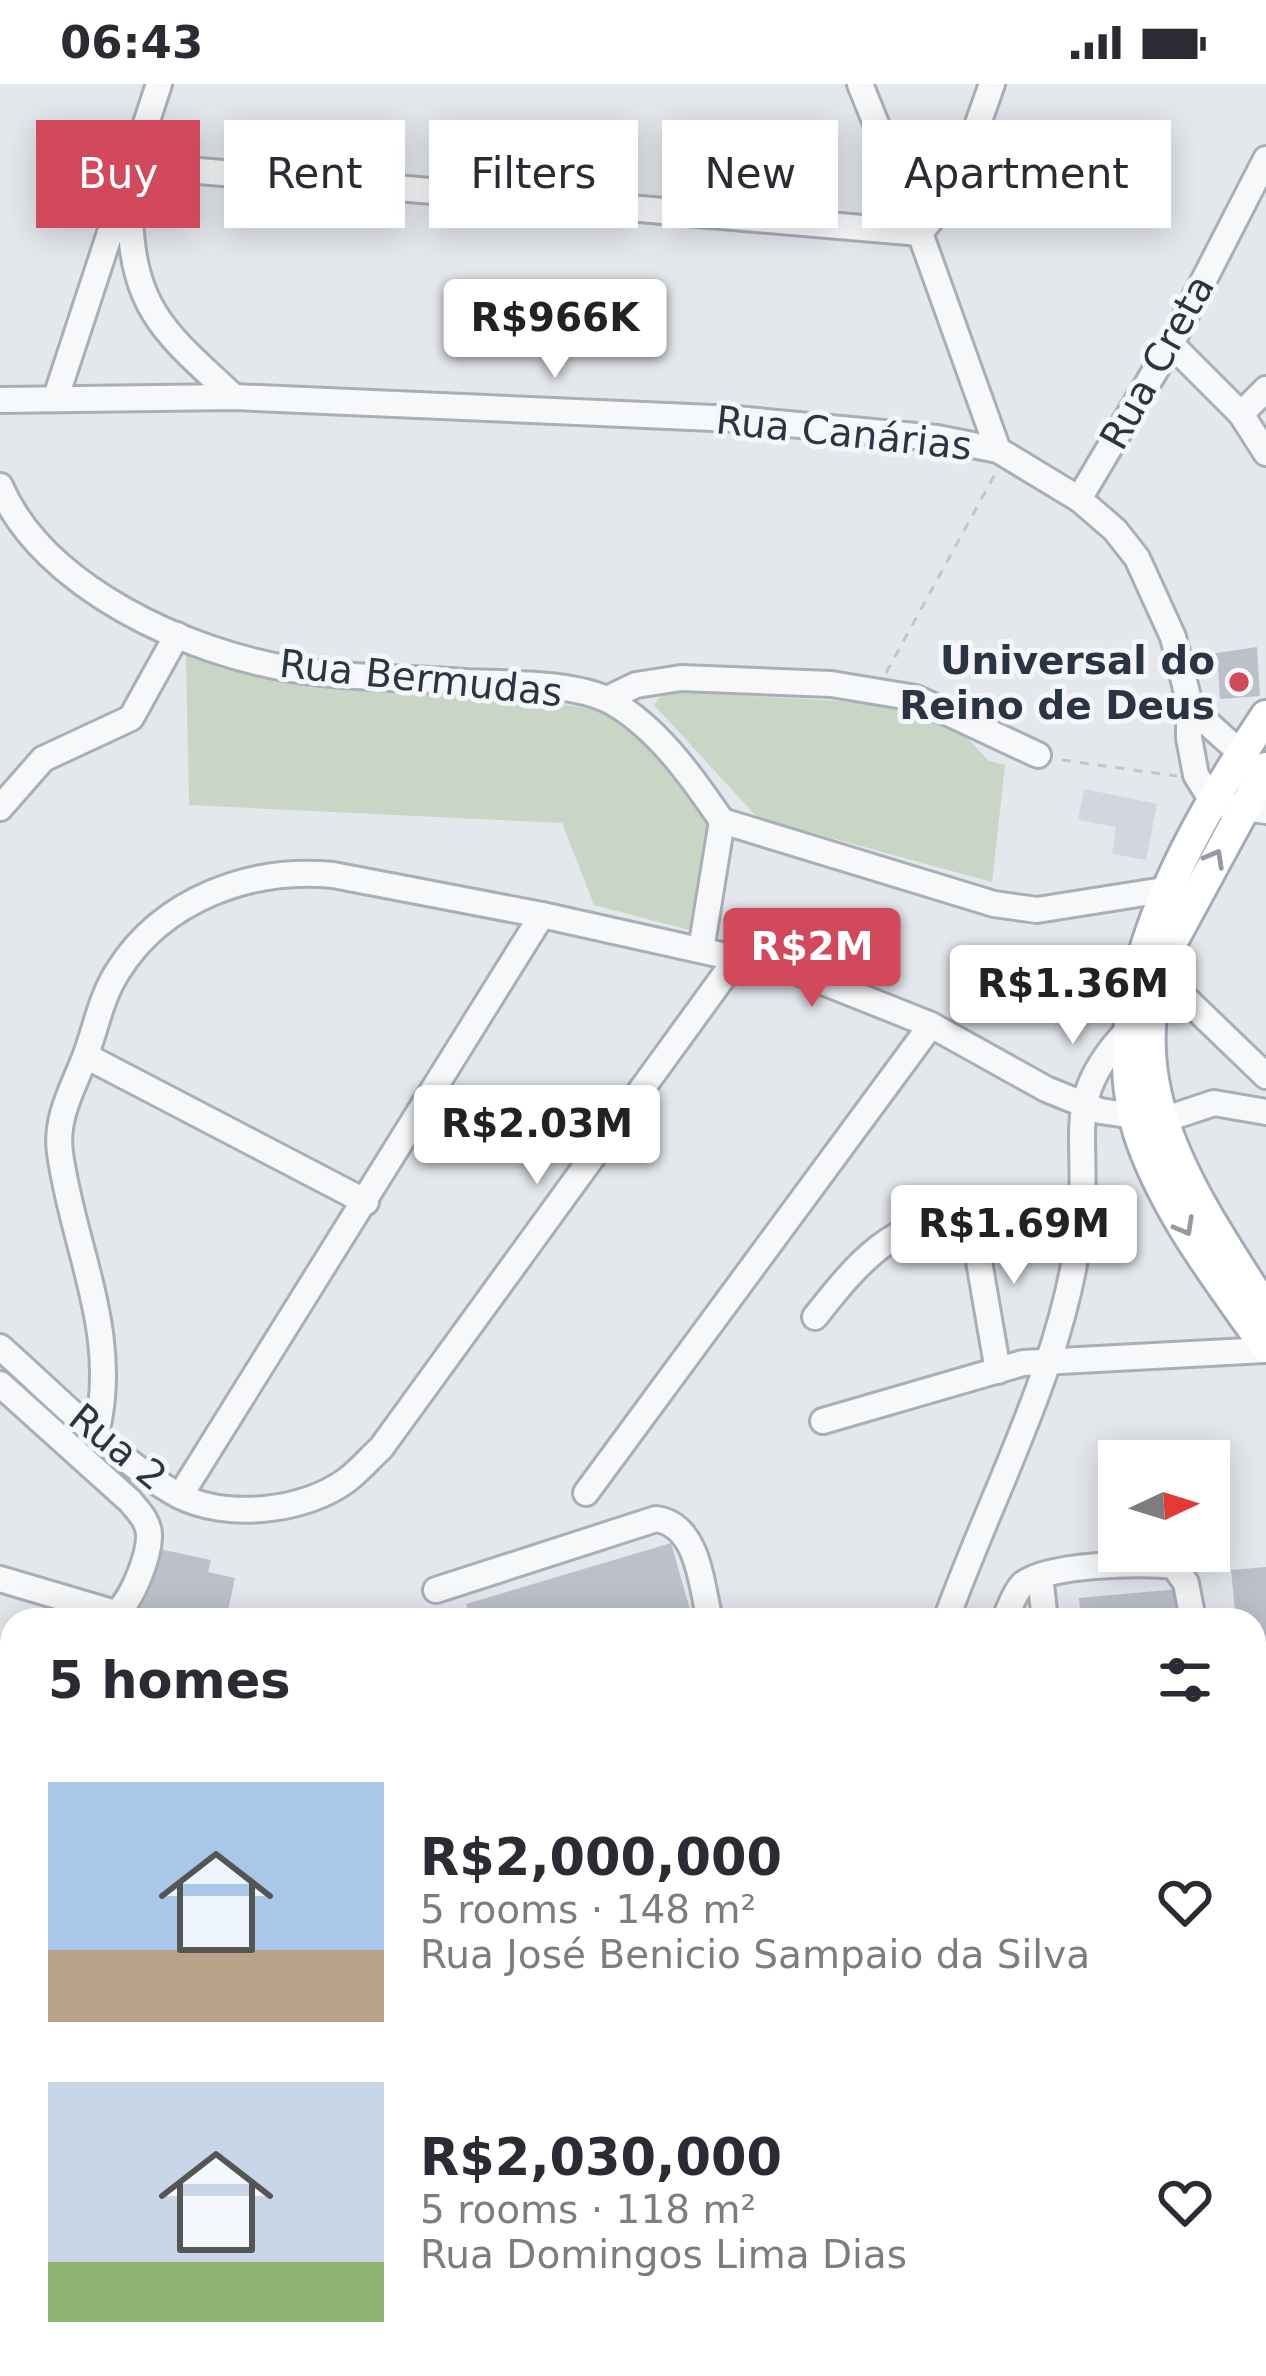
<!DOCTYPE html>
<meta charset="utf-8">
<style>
body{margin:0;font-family:"DejaVu Sans",sans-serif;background:#f2f2f3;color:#2b2b33;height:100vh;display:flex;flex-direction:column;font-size:45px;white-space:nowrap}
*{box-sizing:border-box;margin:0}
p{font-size:39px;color:#7c7c81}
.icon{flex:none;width:66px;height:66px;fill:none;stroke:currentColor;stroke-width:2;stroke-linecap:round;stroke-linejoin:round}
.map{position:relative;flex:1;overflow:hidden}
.details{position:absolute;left:0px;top:1524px;width:1266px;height:768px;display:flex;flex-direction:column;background:#fff;border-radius:36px 36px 0 0;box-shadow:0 6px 30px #0003}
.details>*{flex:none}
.guide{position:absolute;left:36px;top:36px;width:1194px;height:108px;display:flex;gap:24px}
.needle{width:78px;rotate:86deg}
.controls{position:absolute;left:1098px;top:1356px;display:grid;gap:24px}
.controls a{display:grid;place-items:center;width:132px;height:132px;border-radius:0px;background:#fff;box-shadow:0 6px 30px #0003;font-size:60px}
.price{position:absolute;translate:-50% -102px;padding:0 27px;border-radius:12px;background:#fff;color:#222;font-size:39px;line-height:78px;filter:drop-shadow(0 3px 6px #0008)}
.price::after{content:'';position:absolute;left:50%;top:72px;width:36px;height:27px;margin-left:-18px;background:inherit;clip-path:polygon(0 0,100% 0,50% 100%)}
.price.on{background:#d1495b;color:#fff}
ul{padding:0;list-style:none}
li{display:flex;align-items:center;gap:36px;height:300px;padding:0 48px}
li span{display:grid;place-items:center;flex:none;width:336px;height:240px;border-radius:0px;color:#555}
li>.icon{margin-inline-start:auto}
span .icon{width:144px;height:144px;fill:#fffc;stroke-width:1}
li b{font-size:51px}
h2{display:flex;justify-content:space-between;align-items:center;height:144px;padding:0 48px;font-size:51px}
.chip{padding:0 42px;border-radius:0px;background:#fff;box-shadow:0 6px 30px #0003;font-size:42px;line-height:108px}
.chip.on{background:#d1495b;color:#fff}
.status{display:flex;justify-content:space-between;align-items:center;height:84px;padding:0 60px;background:#fff;direction:ltr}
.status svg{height:33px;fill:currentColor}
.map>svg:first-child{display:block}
.built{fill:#d2d6de}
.green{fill:#c9d6c5}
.building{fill:#bbc0ca}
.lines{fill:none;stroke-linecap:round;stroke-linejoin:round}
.minor-casing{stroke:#a9aeb7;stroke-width:30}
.major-casing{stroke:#a3abb8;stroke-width:36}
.path{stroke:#c2c5cb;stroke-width:3;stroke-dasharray:9 9;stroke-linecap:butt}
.minor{stroke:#f7f8fa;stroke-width:24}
.major{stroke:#fff;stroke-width:30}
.oneway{stroke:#959aa2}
.poi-dot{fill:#d1495b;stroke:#f4f6f9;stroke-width:4.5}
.labels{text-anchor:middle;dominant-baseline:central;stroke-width:10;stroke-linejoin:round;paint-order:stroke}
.street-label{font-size:39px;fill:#2b3445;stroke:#f4f6f9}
.poi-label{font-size:39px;font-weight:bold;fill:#2b3445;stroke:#f4f6f9;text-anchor:end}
</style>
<div class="status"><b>06:43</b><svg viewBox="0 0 49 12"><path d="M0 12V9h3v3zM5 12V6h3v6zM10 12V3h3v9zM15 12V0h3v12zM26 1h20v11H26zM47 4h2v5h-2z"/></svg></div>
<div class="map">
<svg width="1266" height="2292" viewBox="0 0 1266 2292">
<rect width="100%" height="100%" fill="#e4e7ec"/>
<polygon class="built" points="1084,705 1157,720 1146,776 1112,770 1116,743 1078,736"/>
<g class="green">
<polygon points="186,571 273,593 530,615 603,627 651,664 697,714 707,737 693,847 594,821 562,739 189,721"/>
<polygon points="664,607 911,621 955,641 989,677 1005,681 992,798 758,734 654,621"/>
</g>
<g class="building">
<polygon points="1257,563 1260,612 1220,615 1218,584 1213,585 1210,570"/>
<polygon points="671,1459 693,1536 471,1536 466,1520"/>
<polygon points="150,1463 211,1476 208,1488 235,1494 226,1536 134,1536"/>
<polygon points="1266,1483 1266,1641 1254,1642 1254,1536 1236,1536 1231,1486"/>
<polygon points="1180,1505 1183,1536 1081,1536 1079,1514"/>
<polygon points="134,2280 183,2280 183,2281 138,2292"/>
<polygon points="779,2280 953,2280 957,2292 782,2292"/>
</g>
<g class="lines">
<defs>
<g id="minor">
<polyline points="860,0 920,149 998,366"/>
<polyline points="129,81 920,149 954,107 992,0"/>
<path d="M130 134C134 229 169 252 234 313"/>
<polyline points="1171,260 1241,330 1266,369"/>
<polyline points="56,313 159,0"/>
<polyline points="0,316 234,313 736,335 937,354 998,366 1079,415 1115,446 1137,474 1173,553 1189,617 1189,654 1196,691 1214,720 1266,727"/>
<polyline points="1241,330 1266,305"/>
<path d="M0 402C44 504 187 568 291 585 348 594 408 594 465 598 506 600 574 598 610 617 657 643 692 693 722 737L701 866"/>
<polyline points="1079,415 1171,260 1266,75"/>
<polyline points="607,615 636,601 681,594 831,600 916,614 1038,671"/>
<path d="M1190 618C1208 645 1233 658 1253 682"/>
<polyline points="0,724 43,675 131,634 177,551"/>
<polyline points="722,737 994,820 1037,826 1170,805"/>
<polyline points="1158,888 1266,992"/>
<polyline points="86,972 366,1118"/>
<polyline points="1160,1037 1214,1019 1266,1028"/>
<path d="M815 1233C854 1184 892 1134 962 1135L968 1138 976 1160 998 1287"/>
<path d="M0 1263C50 1307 121 1380 178 1411 226 1436 304 1428 347 1396 359 1387 370 1374 381 1364L737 874"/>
<path d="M0 1300 130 1417C138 1427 148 1436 149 1450 150 1470 132 1518 115 1529L0 1495"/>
<polyline points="823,1337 1023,1279 1266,1266"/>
<path d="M96 1349C121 1251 73 1164 60 1069 55 1034 73 1004 85 973 96 944 101 913 118 887 163 815 251 783 333 791L542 831 798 888 931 941 1046 1005 1100 1027 1134 1032"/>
<polyline points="586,1409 931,941"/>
<polyline points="180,1412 542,831"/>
<polyline points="1040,1492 1045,1536"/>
<path d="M436 1506 656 1435C699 1441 701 1501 710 1536"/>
<path d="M946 1536C994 1403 1066 1277 1081 1134 1089 1049 1062 1015 1128 946"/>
<path d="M1004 1536C1009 1526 1014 1509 1022 1501 1044 1480 1144 1478 1174 1482L1186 1499 1193 1536"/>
<polyline points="543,2280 547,2292"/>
<polyline points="1029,2280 1032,2292"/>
<polyline points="389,2290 424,2280"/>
</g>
<g id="major">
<path d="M1266 632C1188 749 1091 915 1142 1058 1169 1133 1221 1199 1266 1263"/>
<path d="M1266 684 1169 863C1111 1000 1195 1114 1266 1226"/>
</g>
</defs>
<use href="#minor" class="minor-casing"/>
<use href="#major" class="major-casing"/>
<g class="path">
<polyline points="886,589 994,392"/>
<polyline points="1062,676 1177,692"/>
</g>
<use href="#minor" class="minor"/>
<use href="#major" class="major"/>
</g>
<defs><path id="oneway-chevron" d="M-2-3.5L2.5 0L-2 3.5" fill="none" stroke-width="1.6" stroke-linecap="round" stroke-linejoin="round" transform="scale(3)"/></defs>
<g class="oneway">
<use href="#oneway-chevron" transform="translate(1215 774) rotate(-61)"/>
<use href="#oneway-chevron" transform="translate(1185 1143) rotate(61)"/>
</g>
<circle class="poi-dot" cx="1239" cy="598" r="12"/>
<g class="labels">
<g class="street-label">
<text transform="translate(1157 278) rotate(-61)">Rua Creta</text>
<text transform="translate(844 349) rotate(6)">Rua Canárias</text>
<text transform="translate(421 594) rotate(6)">Rua Bermudas</text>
<text transform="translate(118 1363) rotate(39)">Rua 2</text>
</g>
<g class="poi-label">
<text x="1215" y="576">Universal do<tspan x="1215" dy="45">Reino de Deus</tspan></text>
</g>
</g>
</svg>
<div class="controls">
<a><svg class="needle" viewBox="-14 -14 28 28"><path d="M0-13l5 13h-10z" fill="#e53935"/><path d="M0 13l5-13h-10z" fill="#7c7c81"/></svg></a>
</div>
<b class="price" style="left:555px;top:297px">R$966K</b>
<b class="price on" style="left:812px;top:926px">R$2M</b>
<b class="price" style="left:1073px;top:963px">R$1.36M</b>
<b class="price" style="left:537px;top:1103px">R$2.03M</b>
<b class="price" style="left:1014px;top:1203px">R$1.69M</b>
<div class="guide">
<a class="chip on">Buy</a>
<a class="chip">Rent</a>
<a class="chip">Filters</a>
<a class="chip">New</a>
<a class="chip">Apartment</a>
</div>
<section class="details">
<h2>5 homes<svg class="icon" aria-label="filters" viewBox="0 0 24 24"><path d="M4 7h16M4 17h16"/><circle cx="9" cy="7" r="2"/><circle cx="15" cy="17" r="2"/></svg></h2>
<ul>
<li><span style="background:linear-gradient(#a9c7e8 70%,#b9a48a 0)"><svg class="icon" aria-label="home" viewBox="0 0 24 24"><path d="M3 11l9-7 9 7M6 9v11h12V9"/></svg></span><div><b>R$2,000,000</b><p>5 rooms · 148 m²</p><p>Rua José Benicio Sampaio da Silva</p></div><svg class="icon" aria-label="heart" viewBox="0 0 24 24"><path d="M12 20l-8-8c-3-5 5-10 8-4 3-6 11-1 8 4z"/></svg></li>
<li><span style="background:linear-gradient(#c9d6e8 75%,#8fb573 0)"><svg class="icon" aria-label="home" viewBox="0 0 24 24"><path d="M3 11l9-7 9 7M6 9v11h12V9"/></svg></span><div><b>R$2,030,000</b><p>5 rooms · 118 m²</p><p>Rua Domingos Lima Dias</p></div><svg class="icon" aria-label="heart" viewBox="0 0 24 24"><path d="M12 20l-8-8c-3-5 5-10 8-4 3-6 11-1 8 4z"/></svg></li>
</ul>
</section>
</div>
